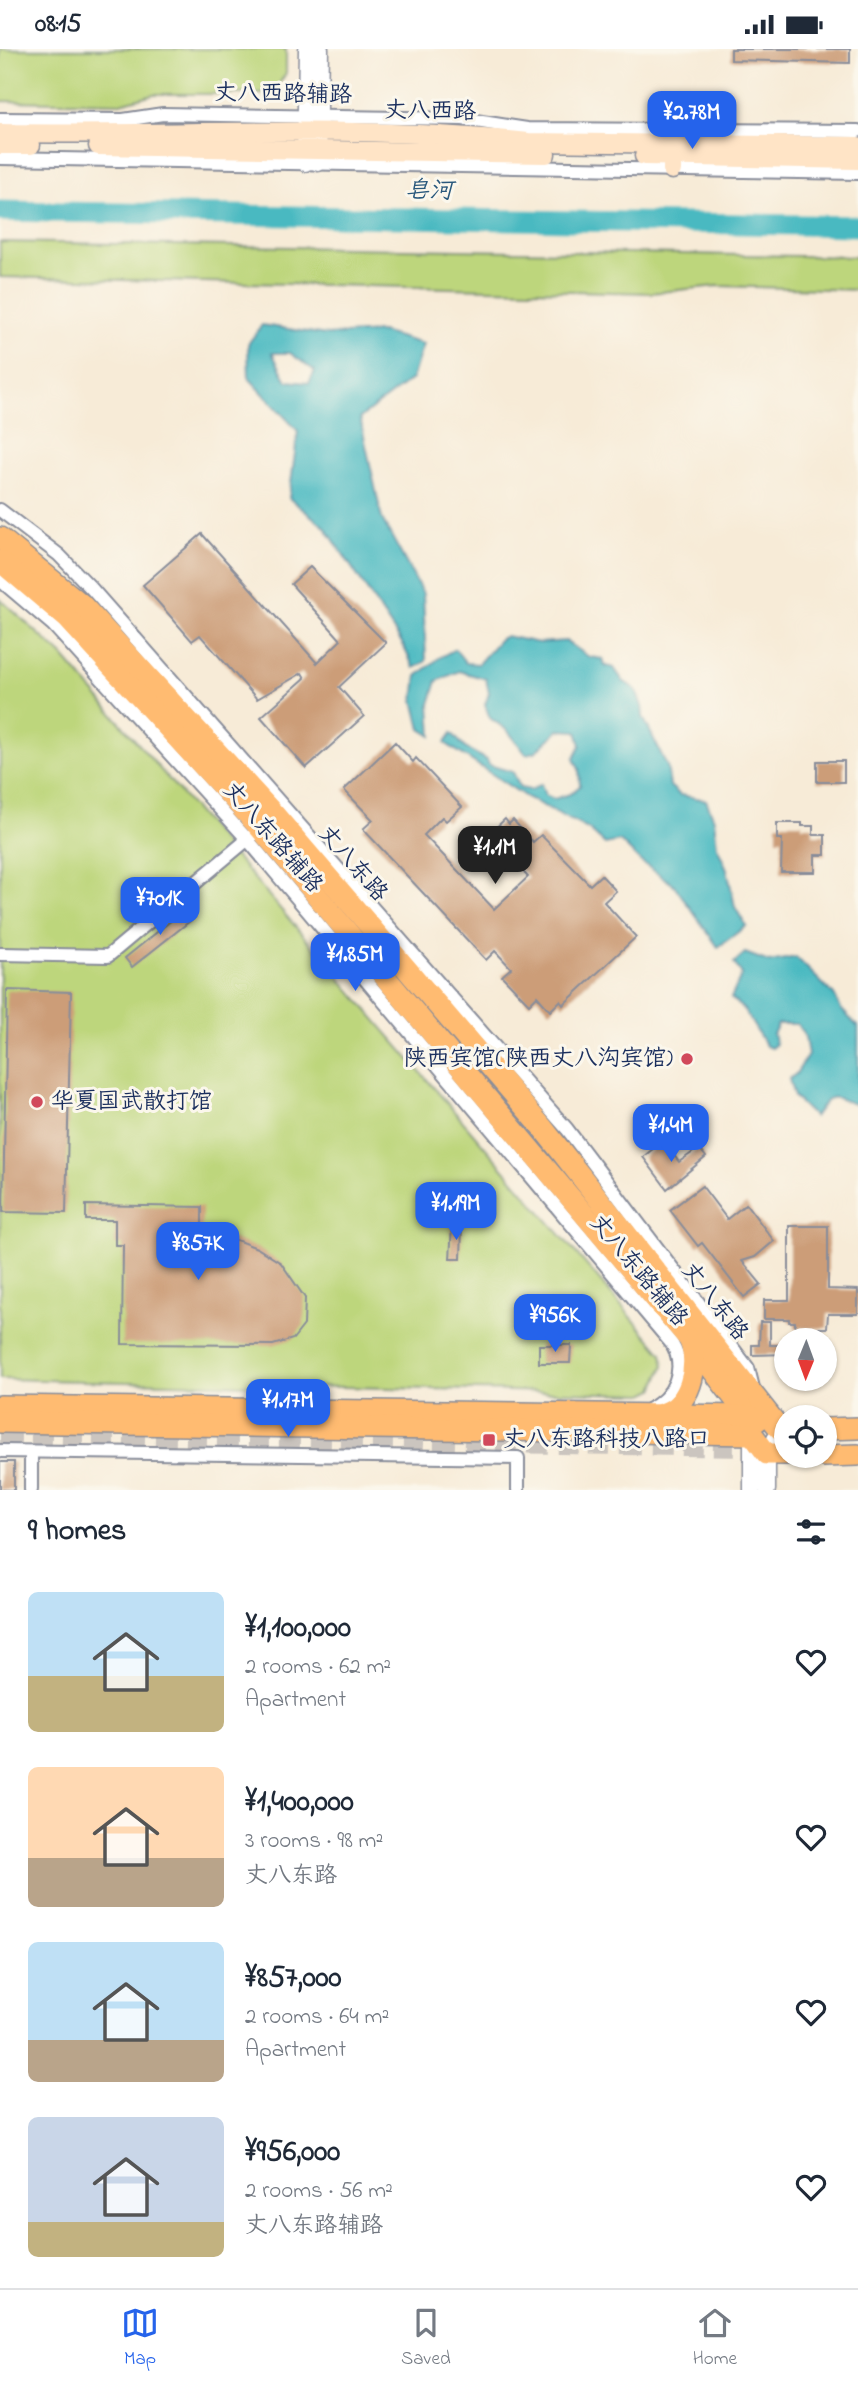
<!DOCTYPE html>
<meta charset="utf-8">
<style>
body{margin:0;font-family:"Indie Flower","LXGW WenKai TC",sans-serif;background:#f6f6f7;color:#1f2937;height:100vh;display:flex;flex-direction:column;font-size:26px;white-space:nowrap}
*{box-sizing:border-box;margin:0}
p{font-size:23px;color:#747a83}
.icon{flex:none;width:38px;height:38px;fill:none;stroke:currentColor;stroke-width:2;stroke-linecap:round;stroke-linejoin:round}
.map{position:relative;height:1441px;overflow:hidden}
.sheet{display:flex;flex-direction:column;background:#fff;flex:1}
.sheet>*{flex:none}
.needle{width:46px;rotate:181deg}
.tools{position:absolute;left:774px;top:1279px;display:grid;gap:14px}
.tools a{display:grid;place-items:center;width:63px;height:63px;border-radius:50%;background:#fff;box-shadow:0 2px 5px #0004;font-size:35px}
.price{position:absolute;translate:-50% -60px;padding:0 16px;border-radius:14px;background:#2563eb;color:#fff;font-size:23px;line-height:46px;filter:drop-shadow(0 2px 4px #0008)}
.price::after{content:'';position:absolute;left:50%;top:42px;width:21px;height:16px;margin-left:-10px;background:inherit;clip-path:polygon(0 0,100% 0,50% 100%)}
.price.active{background:#222;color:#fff}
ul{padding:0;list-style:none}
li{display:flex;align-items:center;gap:21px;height:175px;padding:0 28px}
li span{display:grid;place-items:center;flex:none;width:196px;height:140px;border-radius:10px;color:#555}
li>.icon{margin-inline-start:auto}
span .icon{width:84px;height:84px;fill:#fffc;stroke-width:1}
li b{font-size:30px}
h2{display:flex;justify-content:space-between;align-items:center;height:84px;padding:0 28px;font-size:30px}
.status{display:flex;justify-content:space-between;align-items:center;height:49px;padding:0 35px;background:#fff;direction:ltr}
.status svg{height:19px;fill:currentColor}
.tab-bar{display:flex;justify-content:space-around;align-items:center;height:98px;border-top:2px solid #e0e1e3;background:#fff;font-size:19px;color:#747a83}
.tab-bar a{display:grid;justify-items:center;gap:4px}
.tab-bar .active{color:#2563eb}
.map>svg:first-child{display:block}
.green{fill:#bdd67b;stroke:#6c826c;stroke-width:2}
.water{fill:#4ab9c1;stroke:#327490;stroke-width:2;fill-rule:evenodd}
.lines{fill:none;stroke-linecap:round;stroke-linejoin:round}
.river{stroke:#4ab9c1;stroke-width:21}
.building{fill:#cc9d78}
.trunk-tunnel{stroke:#cbc5bf;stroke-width:21;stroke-dasharray:21 10;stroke-linecap:butt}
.minor-casing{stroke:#898d9a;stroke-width:16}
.tertiary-casing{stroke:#898d9a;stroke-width:19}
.secondary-casing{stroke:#898d9a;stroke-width:21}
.primary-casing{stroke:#898d9a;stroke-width:24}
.minor{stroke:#fff;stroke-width:12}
.tertiary{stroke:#fff;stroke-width:16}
.secondary{stroke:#ffe4c6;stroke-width:18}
.primary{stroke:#ffbb71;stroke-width:21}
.poi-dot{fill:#d1495b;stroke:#fbf7ec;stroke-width:2.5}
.labels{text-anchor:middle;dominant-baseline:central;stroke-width:6;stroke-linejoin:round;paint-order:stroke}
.street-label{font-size:23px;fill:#1b2f5e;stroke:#fbf7ec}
.poi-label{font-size:23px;fill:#1b2f5e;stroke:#fbf7ec;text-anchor:start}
.water-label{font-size:24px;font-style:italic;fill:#29587c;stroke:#fbf7ec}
</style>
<div class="status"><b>08:15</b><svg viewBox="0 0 49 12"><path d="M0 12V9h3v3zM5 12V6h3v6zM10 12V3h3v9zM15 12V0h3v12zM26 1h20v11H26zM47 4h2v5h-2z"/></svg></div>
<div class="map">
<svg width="858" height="1441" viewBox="0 0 858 1441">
<rect width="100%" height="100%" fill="#fbf7ec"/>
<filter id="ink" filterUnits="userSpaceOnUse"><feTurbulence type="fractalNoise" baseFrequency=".0143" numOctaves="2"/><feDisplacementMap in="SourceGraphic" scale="14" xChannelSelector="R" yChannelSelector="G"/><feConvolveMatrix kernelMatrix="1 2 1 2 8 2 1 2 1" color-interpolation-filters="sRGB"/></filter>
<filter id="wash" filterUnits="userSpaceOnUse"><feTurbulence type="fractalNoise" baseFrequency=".00686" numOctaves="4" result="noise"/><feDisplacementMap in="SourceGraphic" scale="28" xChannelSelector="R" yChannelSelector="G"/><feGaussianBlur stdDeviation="1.57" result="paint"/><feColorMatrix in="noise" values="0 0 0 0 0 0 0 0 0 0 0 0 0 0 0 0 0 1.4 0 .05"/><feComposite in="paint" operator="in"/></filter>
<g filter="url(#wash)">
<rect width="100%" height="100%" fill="#f7ebd7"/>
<g class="green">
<polygon points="0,0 286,0 286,24 273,45 153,45 121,54 0,52"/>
<polygon points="0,193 858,208 858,241 717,237 651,244 0,228"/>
<polygon points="0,550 62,606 662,1304 664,1317 654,1340 644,1345 0,1330"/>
</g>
<g class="water">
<path d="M262 276 327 286 381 283 423 295 412 330 360 369 382 470 423 545 426 612 414 619 402 594 325 478 289 449 298 382 249 329 248 295ZM272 304H290L315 322 309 334 287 332Z"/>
<polygon points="506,587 539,594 566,592 589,608 603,610 605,617 614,619 623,632 635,640 642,657 643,668 667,717 670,737 680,746 706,751 714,770 717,797 727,820 735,858 746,877 718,898 674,836 640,812 620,792 605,795 588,780 526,748 445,694 452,684 465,699 487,711 489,716 513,723 520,739 531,741 541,735 545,746 554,750 570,745 580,737 579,720 574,710 581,696 577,682 559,681 535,703 526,705 507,681 490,669 485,656 489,644 486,630 459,622 437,632 430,655 432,687 421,680 414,651 417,627 439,609 455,600 466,614 478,615 500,590"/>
<path d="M745 904 769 913 796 908 834 946 841 960 858 978V1056C830 1048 833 1040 814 1068L794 1048 789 1030 796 1025 808 1006 805 988 797 975H778L773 985 776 995 771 999 766 997 744 961 731 949 742 925 734 914Z"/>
</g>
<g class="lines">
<polyline class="river" points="0,162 858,177"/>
</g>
<g id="blocks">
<g class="building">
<polygon points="731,0 850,0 850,14 731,11"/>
<polygon points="202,485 317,614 341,591 291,535 310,518 386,594 339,638 364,667 306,719 261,668 305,629 302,624 257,650 200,586 192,592 143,536"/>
<polygon points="395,693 413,713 416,709 462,758 446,772 442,768 424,786 494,860 528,828 488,786 505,770 509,775 513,771 533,793 541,786 590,836 601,826 616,842 604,853 636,888 563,956 560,952 550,962 537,947 529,955 502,927 511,919 495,902 486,911 363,780 373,771 344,741"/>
<rect x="817" y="712" width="27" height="21"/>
<polygon points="777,774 802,774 802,777 813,777 813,786 825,786 825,806 815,806 815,823 781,823 782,790 777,790"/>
<polygon points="187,859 195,868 132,918 125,909"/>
<polygon points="7,941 71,943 66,1164 3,1163"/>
<polygon points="663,1092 679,1113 699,1099 706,1108 667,1140 643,1108"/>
<polygon points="702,1137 727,1170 746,1155 774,1192 755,1208 742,1212 761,1235 744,1248 702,1194 698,1197 670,1161"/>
<polygon points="86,1156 202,1158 202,1180 219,1180 228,1188 257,1199 281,1214 305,1249 304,1276 293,1290 273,1296 122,1295 123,1196 115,1196 115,1171 86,1171"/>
<polygon points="452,1176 462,1176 461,1210 450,1210"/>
<polygon points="789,1177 828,1177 828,1240 858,1241 858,1265 828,1265 827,1279 795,1279 795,1273 789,1273 789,1270 764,1270 764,1251 789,1251"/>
<polygon points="760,1273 770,1273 770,1296 786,1296 786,1305 752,1306 752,1296 759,1296"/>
<polygon points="539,1296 571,1296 570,1314 539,1314"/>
<rect x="0" y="1413" width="14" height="28"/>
</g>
</g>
</g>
<g filter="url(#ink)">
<use href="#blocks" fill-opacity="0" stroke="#898d9a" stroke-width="2"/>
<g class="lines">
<polyline class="trunk-tunnel" points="0,1385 771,1398"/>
<defs>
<g id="minor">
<polyline points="0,70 123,71 163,65 463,70 527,80 858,82"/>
<polyline points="0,109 858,124"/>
<polyline points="0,461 59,506 91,539 567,1080 748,1319 753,1339"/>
<path d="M0 531 53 576 248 791 672 1295C687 1320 674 1349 648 1361"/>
<polyline points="0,905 108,907 254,785"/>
<polyline points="0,1402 518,1409 518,1441"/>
<polyline points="31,1441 31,1403"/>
</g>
<g id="tertiary">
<polyline points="305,114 307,0"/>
<polyline points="318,114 320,0"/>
<polyline points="752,1441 752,1385"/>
<polyline points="767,1441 767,1405 780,1380"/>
</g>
<g id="secondary">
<path d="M0 84C175 87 353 74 528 93L858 97"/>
<polyline points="0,96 31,96"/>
<polyline points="98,97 546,105"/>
<polyline points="644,107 858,111"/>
<polyline points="672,121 673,82"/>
</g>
<g id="primary">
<polyline points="0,489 82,556 274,765 542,1078 780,1380"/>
<polyline points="0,512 67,569 260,779 689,1290 748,1367 752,1385 767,1405 786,1405"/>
<polyline points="0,1357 748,1367 758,1371"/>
<path d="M661 1365C690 1358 700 1317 690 1292"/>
<polyline points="0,1373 752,1385"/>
<polyline points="824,1380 858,1379"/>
<polyline points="824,1407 858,1406"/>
</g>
</defs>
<use href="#minor" class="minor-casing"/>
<use href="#tertiary" class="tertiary-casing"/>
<use href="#secondary" class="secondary-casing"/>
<use href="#primary" class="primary-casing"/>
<use href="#minor" class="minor"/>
<use href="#tertiary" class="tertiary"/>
<use href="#secondary" class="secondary"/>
<use href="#primary" class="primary"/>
</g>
</g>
<g class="poi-dot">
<circle cx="687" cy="1010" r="7"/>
<circle cx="37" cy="1053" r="7"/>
<rect x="482" y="1384" width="14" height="14" rx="3.5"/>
</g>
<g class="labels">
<g class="street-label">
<text transform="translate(283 46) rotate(1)">丈八西路辅路</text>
<text transform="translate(430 63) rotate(1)">丈八西路</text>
<text transform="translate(272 789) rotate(49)">丈八东路辅路</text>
<text transform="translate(352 815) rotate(49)">丈八东路</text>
<text transform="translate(638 1222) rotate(50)">丈八东路辅路</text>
<text transform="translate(714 1253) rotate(52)">丈八东路</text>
</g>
<g class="poi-label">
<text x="673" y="1010" text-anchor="end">陕西宾馆(陕西丈八沟宾馆)</text>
<text x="51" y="1053">华夏国武散打馆</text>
<text x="503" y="1391">丈八东路科技八路口</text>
</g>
<g class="water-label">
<text transform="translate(429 143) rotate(1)">皂河</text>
</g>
</g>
</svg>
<div class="tools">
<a><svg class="needle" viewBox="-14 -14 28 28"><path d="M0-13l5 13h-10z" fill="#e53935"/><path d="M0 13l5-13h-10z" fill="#747a83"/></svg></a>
<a><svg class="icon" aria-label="locate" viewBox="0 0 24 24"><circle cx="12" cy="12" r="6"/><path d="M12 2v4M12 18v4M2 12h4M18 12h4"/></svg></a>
</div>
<b class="price" style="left:692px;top:102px">¥2.78M</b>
<b class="price active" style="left:495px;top:837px">¥1.1M</b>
<b class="price" style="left:160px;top:888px">¥701K</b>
<b class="price" style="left:355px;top:944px">¥1.85M</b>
<b class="price" style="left:671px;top:1115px">¥1.4M</b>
<b class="price" style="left:456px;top:1193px">¥1.19M</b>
<b class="price" style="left:198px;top:1233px">¥857K</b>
<b class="price" style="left:555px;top:1305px">¥956K</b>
<b class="price" style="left:288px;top:1390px">¥1.17M</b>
</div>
<section class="sheet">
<h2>9 homes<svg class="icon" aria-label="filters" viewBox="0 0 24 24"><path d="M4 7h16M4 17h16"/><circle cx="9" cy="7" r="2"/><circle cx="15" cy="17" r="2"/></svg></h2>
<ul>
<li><span style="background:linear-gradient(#bfe0f5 60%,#c2b280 0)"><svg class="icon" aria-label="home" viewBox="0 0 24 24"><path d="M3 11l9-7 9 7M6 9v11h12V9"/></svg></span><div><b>¥1,100,000</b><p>2 rooms · 62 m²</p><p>Apartment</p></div><svg class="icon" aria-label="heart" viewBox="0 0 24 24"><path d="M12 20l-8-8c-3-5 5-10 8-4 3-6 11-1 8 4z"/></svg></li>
<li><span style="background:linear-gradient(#ffd9b3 65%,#b9a48a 0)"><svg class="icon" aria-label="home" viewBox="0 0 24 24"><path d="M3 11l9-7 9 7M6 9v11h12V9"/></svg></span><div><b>¥1,400,000</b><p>3 rooms · 98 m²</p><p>丈八东路</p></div><svg class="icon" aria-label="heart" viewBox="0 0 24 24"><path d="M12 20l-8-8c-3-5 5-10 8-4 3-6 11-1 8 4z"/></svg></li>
<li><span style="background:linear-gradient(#bfe0f5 70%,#b9a48a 0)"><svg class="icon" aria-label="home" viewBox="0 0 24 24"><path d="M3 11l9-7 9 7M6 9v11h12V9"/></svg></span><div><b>¥857,000</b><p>2 rooms · 64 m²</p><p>Apartment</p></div><svg class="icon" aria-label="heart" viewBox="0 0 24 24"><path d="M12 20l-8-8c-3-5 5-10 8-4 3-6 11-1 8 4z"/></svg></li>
<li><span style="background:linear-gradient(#c9d6e8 75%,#c2b280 0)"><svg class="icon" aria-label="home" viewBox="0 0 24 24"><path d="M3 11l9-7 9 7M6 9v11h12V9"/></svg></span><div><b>¥956,000</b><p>2 rooms · 56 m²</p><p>丈八东路辅路</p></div><svg class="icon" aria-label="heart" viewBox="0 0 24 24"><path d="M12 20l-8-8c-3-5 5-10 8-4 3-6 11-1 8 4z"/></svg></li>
</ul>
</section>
<nav class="tab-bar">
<a class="active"><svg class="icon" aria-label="map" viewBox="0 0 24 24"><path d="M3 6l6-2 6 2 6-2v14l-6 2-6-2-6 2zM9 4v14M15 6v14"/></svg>Map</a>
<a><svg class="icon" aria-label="saved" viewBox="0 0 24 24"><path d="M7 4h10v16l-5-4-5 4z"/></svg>Saved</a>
<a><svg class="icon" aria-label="home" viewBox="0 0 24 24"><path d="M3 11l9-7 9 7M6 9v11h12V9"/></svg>Home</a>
</nav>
